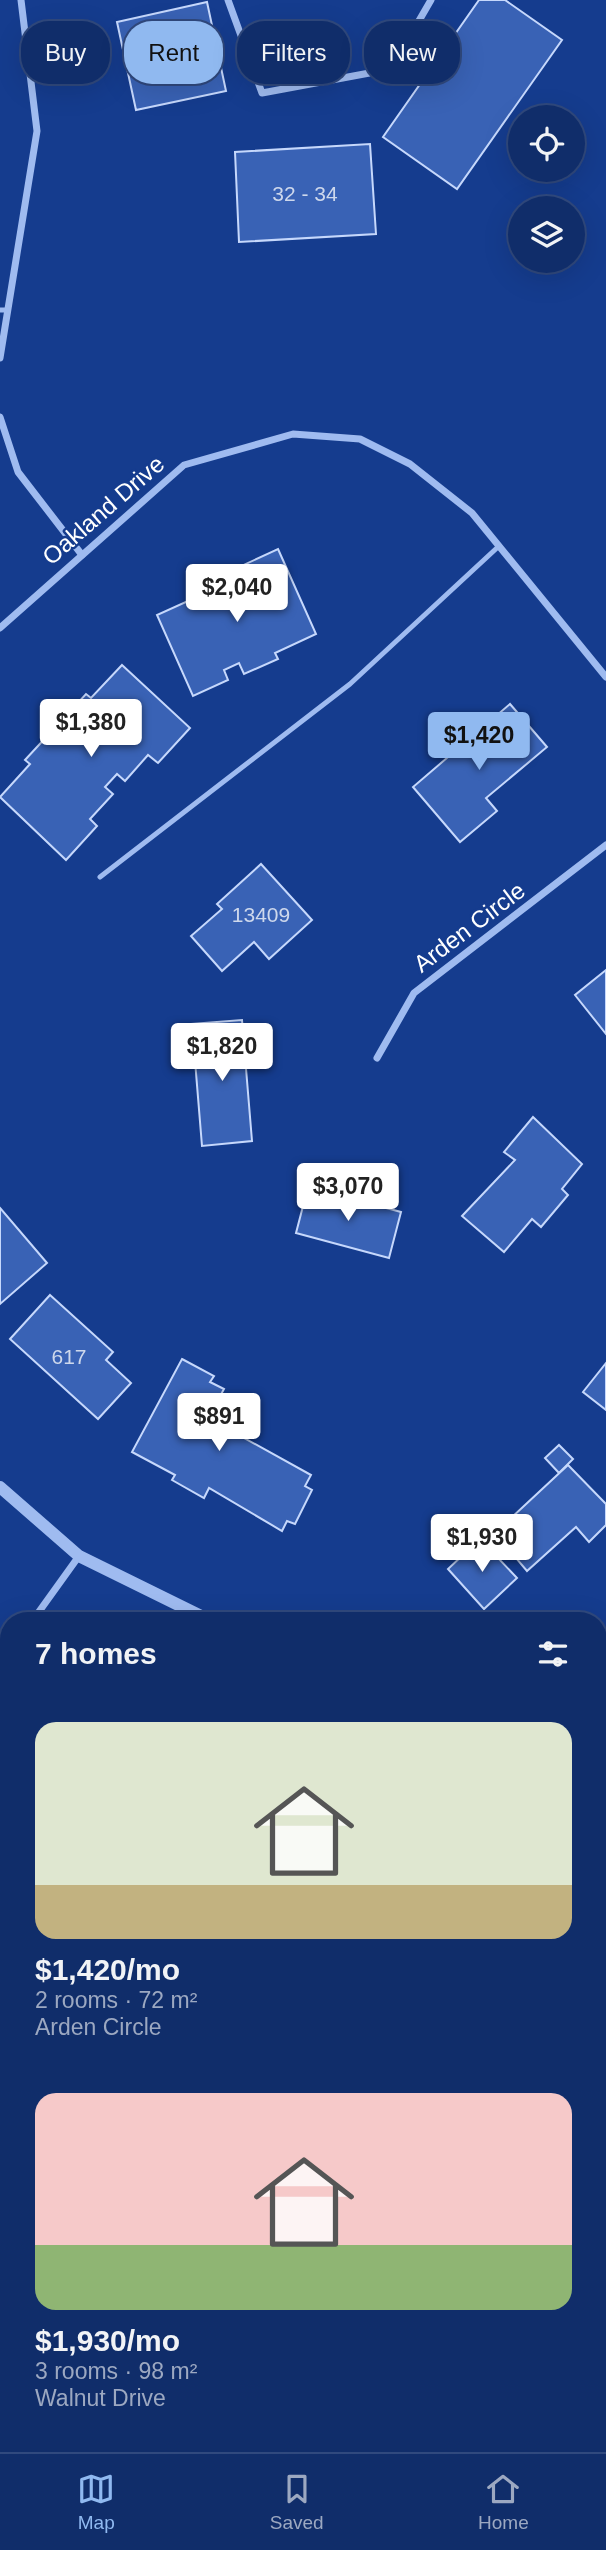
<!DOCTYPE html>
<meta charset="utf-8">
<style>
body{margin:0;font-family:Helvetica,sans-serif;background:#1e3972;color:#f1f3f6;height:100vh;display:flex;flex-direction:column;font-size:26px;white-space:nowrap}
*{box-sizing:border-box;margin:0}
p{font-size:23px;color:#9ca8c1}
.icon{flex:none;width:38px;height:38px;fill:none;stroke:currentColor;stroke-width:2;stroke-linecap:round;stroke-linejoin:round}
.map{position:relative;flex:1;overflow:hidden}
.side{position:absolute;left:0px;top:1612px;width:607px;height:842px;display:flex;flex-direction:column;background:#102d6a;border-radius:28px 28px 0 0;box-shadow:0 7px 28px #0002,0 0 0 2px #30497e}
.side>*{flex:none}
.top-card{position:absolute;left:21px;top:21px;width:565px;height:63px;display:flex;gap:14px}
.controls{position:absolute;left:508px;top:105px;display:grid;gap:14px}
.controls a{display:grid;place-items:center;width:77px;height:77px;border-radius:50%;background:#102d6a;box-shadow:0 7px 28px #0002,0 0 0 2px #30497e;font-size:35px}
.price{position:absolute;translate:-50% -60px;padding:0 16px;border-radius:7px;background:#fff;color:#222;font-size:23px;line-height:46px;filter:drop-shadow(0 2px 4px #0008)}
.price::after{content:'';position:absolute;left:50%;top:42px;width:21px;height:16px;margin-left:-10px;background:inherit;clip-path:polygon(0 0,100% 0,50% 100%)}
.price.current{background:#90b9f0;color:#111}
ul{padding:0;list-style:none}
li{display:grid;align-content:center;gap:14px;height:371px;padding:0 35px}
li span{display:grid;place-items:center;height:217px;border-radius:21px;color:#555}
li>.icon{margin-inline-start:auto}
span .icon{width:126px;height:126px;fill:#fffc;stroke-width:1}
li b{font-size:30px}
h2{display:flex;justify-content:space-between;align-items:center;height:84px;padding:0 35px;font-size:30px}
.tag{padding:0 24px;border-radius:28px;background:#102d6a;box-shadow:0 7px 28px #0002,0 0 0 2px #30497e;font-size:24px;line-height:63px}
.tag.current{background:#90b9f0;color:#111}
.tab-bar{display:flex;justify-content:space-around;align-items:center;height:98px;border-top:2px solid #30497e;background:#102d6a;font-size:19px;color:#9ca8c1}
.tab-bar a{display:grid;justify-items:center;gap:4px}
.tab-bar .current{color:#90b9f0}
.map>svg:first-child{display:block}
.water{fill:url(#water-waves);stroke:#92b4f3;stroke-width:2}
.building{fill:#3962b5;stroke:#c6d8fc;stroke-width:2}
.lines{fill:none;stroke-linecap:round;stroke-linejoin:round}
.service{stroke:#9fbbf0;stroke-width:5}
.minor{stroke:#9fbbf0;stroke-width:7}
.tertiary{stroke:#9fbbf0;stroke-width:12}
.labels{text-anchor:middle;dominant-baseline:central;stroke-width:5;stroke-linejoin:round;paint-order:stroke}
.number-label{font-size:21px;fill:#ced8ec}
.street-label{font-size:24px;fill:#fff;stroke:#153c8e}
</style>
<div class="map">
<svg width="606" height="2452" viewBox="0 0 606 2452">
<defs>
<pattern id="water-waves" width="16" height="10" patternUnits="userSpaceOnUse" patternTransform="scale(1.75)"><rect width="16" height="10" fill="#264481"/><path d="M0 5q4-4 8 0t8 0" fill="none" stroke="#476094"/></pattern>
</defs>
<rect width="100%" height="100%" fill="#153c8e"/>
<g class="water">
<polygon points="606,2100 606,2452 491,2452 484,2445 598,2445 598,2104"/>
<polygon points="106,2445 420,2445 426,2452 99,2452"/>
</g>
<g class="building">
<polygon points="479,0 505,0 562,40 457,189 383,137"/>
<polygon points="207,2 226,91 136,110 117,22"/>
<polygon points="370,144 376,234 239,242 235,152"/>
<polygon points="278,549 316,634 275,653 278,659 244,674 239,663 224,670 228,680 193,696 157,615 239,578 235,569"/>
<polygon points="122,665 190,728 158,763 148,755 125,781 117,774 105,787 113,794 90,819 97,826 66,860 0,797 30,764 25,760 86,694 91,698"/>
<polygon points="510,704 547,747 486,798 497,811 460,842 413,787"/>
<polygon points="261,864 312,920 269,959 254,942 222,971 191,936 222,909 217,904"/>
<polygon points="606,970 606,1034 575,995"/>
<polygon points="242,1020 252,1141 202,1146 192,1024"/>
<polygon points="533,1117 582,1164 562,1189 568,1195 541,1227 532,1219 504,1252 462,1216 515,1160 504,1152"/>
<polygon points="308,1187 401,1212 389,1258 296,1233"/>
<polygon points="0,1208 47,1263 0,1304"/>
<polygon points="50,1295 113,1352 106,1360 131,1383 98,1419 10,1339"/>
<polygon points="182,1359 214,1376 210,1382 224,1389 208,1418 311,1475 305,1486 312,1490 295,1524 287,1521 282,1531 209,1488 204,1498 172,1480 175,1475 132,1452"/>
<polygon points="606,1363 606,1410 583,1392"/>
<polygon points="559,1445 573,1459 559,1473 545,1458"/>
<polygon points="568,1465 606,1504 606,1525 589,1542 576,1527 527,1571 495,1533"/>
<polygon points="480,1539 517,1578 484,1609 448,1569"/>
<polygon points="598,1949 606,1956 606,1967 598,1975"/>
<polygon points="0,2099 4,2109 9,2108 9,2203 0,2206"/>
<polygon points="0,2247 9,2253 9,2321 0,2334"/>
</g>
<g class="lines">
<g class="service">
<polyline points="0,310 8,310"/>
<polyline points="100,877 350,684 499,546"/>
</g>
<g class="minor">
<polyline points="228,0 262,93 391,69 431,0"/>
<polyline points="0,358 37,131 21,0"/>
<polyline points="0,417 18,472 82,555"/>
<polyline points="0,628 184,465 293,434 360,439 410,464 472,513 606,677"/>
<polyline points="377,1058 414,993 606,845"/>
<polyline points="33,1620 79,1556"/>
<polyline points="598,1646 606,1639"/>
<polyline points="0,1667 9,1655"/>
</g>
<g class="tertiary">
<polyline points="0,1487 79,1556 209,1620"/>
<polyline points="598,1794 606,1799"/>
</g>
</g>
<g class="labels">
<g class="number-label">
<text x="305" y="193">32 - 34</text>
<text x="261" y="914">13409</text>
<text x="69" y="1356">617</text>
</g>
<g class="street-label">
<text transform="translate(103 510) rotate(-41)">Oakland Drive</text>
<text transform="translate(469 927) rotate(-37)">Arden Circle</text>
</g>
</g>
</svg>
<div class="controls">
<a><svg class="icon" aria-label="locate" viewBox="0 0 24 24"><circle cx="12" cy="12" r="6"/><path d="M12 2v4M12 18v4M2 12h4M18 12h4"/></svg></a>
<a><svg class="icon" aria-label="layers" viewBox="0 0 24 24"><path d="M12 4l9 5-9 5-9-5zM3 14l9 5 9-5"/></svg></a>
</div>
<b class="price" style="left:237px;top:624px">$2,040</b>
<b class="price" style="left:91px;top:759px">$1,380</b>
<b class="price current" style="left:479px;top:772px">$1,420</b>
<b class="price" style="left:222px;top:1083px">$1,820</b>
<b class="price" style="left:348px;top:1223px">$3,070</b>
<b class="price" style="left:219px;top:1453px">$891</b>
<b class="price" style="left:482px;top:1574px">$1,930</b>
<div class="top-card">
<a class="tag">Buy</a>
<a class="tag current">Rent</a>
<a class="tag">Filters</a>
<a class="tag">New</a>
</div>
<section class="side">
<h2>7 homes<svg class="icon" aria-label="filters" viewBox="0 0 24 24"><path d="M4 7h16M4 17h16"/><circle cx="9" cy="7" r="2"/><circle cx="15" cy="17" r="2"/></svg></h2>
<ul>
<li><span style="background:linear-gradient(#dfe7d0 75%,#c2b280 0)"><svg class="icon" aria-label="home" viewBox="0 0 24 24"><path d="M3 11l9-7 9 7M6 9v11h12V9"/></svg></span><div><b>$1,420/mo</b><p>2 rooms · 72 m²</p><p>Arden Circle</p></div></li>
<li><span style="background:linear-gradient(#f6c9c9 70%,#8fb573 0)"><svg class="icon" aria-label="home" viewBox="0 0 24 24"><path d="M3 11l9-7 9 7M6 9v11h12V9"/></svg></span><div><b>$1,930/mo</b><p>3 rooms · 98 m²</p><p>Walnut Drive</p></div></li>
</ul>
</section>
</div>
<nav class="tab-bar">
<a class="current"><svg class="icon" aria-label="map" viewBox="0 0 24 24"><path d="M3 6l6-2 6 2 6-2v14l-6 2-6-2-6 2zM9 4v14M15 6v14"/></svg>Map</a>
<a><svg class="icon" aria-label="saved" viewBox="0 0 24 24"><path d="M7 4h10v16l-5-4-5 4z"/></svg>Saved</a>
<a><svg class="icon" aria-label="home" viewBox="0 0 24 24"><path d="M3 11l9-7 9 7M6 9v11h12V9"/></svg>Home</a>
</nav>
